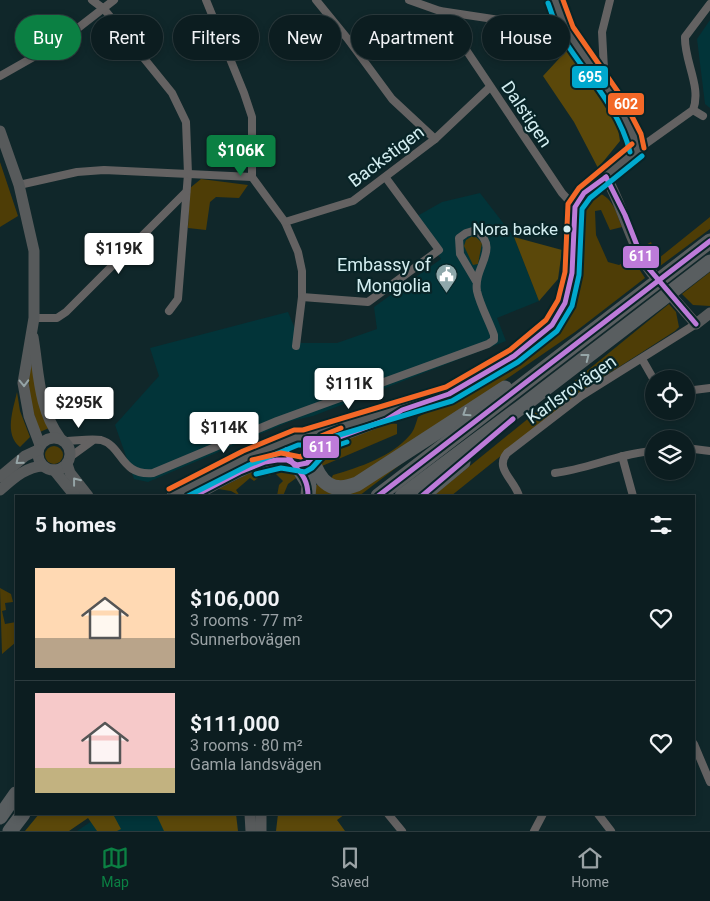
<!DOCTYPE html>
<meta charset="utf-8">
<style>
body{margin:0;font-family:Roboto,sans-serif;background:#1a2a2d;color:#f1f3f6;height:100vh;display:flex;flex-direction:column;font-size:19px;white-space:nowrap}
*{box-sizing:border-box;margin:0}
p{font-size:16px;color:#9aa2a5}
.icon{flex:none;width:28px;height:28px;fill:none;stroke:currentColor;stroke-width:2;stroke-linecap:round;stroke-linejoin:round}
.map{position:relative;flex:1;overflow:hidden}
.drawer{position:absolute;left:15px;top:495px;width:680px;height:320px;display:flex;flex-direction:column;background:#0c1d20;border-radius:0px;box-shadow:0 2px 8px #0003,0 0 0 1px #2c3b3e}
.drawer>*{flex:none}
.hud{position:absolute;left:15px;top:15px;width:680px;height:45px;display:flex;gap:10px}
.fabs{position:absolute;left:645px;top:370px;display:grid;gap:10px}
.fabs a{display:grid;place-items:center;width:50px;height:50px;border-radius:50%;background:#0c1d20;box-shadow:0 2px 8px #0003,0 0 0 1px #2c3b3e;font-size:25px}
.price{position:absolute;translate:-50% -42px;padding:0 11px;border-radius:5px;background:#fff;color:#222;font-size:16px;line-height:32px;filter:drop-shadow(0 1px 2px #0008)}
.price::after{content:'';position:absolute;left:50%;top:30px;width:15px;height:11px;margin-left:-8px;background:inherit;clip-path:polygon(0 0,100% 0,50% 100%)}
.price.active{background:#0b8043;color:#fff}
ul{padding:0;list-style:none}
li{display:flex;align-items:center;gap:15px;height:125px;padding:0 20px}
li+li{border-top:1px solid #2c3b3e}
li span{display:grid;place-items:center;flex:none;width:140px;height:100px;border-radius:0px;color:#555}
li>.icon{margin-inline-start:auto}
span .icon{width:60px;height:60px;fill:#fffc;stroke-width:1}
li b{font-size:21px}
h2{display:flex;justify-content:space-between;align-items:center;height:60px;padding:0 20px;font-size:21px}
.tag{padding:0 18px;border-radius:22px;background:#0c1d20;box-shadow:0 2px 8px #0003,0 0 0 1px #2c3b3e;font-size:18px;line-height:45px}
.tag.active{background:#0b8043;color:#fff}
.menu{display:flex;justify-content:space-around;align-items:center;height:70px;border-top:1px solid #2c3b3e;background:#0c1d20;font-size:14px;color:#9aa2a5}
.menu a{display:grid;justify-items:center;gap:2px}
.menu .active{color:#0b8043}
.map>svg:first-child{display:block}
.built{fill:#023439}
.green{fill:#4e3d06}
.forest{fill:#5b480a}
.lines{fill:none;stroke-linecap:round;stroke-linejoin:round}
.street{stroke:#646262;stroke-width:8}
.secondary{stroke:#575a5b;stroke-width:11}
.highway{stroke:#595e60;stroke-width:15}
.bus-1-casing{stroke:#082427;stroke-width:9}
.bus-2-casing{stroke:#082427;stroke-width:9}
.bus-3-casing{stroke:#082427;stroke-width:9}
.bus-1{stroke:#bd7bd9;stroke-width:5}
.bus-2{stroke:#00a9ce;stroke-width:5}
.bus-3{stroke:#f36827;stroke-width:5}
.oneway{stroke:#96a6a8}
.oneway2{stroke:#95a4a6}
.bus-dot{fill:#d3edf0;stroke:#082427;stroke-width:2}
.labels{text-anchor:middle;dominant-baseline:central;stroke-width:4.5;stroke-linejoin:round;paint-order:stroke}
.bus-label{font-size:17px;fill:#d3edf0;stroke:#082427;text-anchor:end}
.street-label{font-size:18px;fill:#d3edf0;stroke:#082427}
.poi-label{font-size:18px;fill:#d3edf0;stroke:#082427;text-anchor:end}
.line-badge{stroke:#082427;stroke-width:2}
.badge-label{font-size:14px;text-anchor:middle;font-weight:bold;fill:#fff}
</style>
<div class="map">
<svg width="710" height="831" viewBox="0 0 710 831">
<rect width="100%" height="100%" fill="#10272a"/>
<g class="built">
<polygon points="710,20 710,108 705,104 697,39"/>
<polygon points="480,193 514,237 539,301 497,318 506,341 313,416 291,421 148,482 134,479 115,425 159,376 150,348 288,312 301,343 337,343 377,329 374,307 441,259 412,219 442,202"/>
<polygon points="102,814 161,814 168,831 77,831"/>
</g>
<g class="green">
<polygon points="0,162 18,216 0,227"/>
<polygon points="201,179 248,185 239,198 216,197 210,202 206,230 188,228 190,188"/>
<path d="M601 194C614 200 617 215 622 227L610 230 601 210 595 211 596 235 608 262 619 265 632 258 645 278 575 332 359 480 346 488 331 479 333 475C360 467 391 457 410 435 414 431 416 423 418 417 464 394 550 356 569 305 573 292 578 274 579 260 580 240 573 198 601 194Z"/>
<polygon points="710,217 710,229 656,269 647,257 644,246 651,242 655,253 659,258"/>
<polygon points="474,235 482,243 478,264 473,265 464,246 466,240"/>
<polygon points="710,272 710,306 693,305 682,294"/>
<polygon points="669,304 676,312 679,327 675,331 580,392 451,496 433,496"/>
<path d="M31 363 49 428 40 432C31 408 26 389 31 363Z"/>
<path d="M17 392 20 411 30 437 20 447C4 434 13 410 17 392Z"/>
<path d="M393 404 395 405 308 432 235 458 178 484C182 478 193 474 200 470 259 435 327 421 393 404Z"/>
<polygon points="387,423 397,424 397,434 322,466 319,455 322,449"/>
<circle cx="54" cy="455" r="9"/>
<polygon points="422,448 359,496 313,496 312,488 318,484 326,490"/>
<polygon points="276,464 287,465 299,476 288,484 283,496 277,496 279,485 283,481 275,473 269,476 265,473 254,481 250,478 236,490 240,496 231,491 218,489 252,472"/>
<polygon points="0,588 11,594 13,602 5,603 6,610 2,611 5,624 16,622 16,642 2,654"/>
</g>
<g class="forest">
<polygon points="567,50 617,123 620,141 598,168 574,122 543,76"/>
<polygon points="514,237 562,250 558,279 539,301"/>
<polygon points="39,814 119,814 114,816 121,829 117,831 97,831 88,818 69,831 25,831"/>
<polygon points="156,814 236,814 238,831 164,831"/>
<polygon points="278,814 345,814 337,820 345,831 276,831"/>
</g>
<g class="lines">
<g class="street">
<polyline points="92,0 104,9 172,93 186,122 188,174 178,299 169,311"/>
<polyline points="206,0 244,93 252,117 252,177 285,222 298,252 302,271 302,297 296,346"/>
<polyline points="316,0 347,38 392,99 435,139"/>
<polyline points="409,0 440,11 566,30"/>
<polyline points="440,11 562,193 575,207"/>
<polyline points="0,76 60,42 114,0"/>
<polyline points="601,78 604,69 602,32 610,0"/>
<polyline points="693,110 703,116"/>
<path d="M637 150 693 110C702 87 684 61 685 37L710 4"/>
<polyline points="19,185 77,172 104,170 252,177"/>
<polyline points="285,222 353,201 435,139 490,87"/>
<polyline points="302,297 368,302 439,250 386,178"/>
<polyline points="34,318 57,318 66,312 186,192"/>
<polyline points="642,359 654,380"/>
<polyline points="686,391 710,388"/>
<path d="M65 441C76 441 90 438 101 440 123 446 120 476 153 473L277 421 488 344 494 340V335C489 321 480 305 477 291 473 267 501 249 476 230L466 233 459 238 460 254 476 281"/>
<polyline points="686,448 710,451"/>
<polyline points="622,456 633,496"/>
<polyline points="70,457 92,441"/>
<path d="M555 473C588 469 620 453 654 451"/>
<path d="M519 496C515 480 494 469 507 453L581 396 696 324"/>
<polyline points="694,744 710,782"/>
<polyline points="388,814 402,831"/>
<polyline points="598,814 611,831"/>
<polyline points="534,831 543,814"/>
</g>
<g class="secondary">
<polyline points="0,131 19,185 34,251 34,318 23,383 29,416 40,445"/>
<path d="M606 177C624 208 630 245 652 273"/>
<polyline points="675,300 696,324 710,313"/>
<path d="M33 337C39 372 38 408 60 438"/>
<circle cx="54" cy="454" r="16"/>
<polyline points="67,464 70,473 88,496"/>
<polyline points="54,470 75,496"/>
<polyline points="0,477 25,456 38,450"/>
<path d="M0 490C13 479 25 467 43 466"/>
<polyline points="172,496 246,458 297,437 304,438 384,413 402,410 449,394 514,356 552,325 565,303 572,273 575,207 584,193 637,150 634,137 616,102 566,30 555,0"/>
<path d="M194 496C216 485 263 455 287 460 290 461 294 464 297 465L307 463 314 453 326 442 393 416"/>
<polyline points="250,814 251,831"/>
<polyline points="261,814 261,831"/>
</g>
<g class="highway">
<path d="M312 459C320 483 332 494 357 484L505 388"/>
<polyline points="297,465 309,485 308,496"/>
<polyline points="378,496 710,241"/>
<polyline points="402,496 520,408 710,262"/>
<polyline points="422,496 463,462"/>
<polyline points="0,817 16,794"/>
<polyline points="10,831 23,814"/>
</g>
<defs>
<g id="bus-1">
<polyline points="606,177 625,215 644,263 696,324"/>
<path d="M286 450C292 470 308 471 308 496"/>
<polyline points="194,496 240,472 265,462 277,460 287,460 297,465 307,463 326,442 386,420 402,410 449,394 514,356 552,325 565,303 572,273 575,207 584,193 606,177"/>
<polyline points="378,496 710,241"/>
<polyline points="422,496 513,419"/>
</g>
<g id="bus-2">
<path d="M548 3C552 13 555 26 561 35 584 73 619 107 630 152"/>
<polyline points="256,474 281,468 305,472 312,468 330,448 347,442"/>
<polyline points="188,496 249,465 298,445 306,445 452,401 518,362 557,331 572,306 579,275 582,209 590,198 642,156"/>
</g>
<g id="bus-3">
<polyline points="563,0 573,27 623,99 641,134 644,148"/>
<polyline points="252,460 281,453 301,457 321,436 341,428"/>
<polyline points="169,489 243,451 294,430 303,430 446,387 510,350 546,320 558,300 565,272 568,204 579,188 632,144"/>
</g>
</defs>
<use href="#bus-1" class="bus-1-casing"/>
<use href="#bus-2" class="bus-2-casing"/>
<use href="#bus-3" class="bus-3-casing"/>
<use href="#bus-1" class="bus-1"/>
<use href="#bus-2" class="bus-2"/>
<use href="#bus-3" class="bus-3"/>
</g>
<defs><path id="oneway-chevron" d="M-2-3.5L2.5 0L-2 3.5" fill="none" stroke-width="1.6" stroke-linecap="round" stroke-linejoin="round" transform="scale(1.25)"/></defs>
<g class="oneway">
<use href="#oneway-chevron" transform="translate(586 357) rotate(-38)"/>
<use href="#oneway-chevron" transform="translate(466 413) rotate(147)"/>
</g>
<g class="oneway2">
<use href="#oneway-chevron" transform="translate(24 383) rotate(89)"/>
<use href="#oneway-chevron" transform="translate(19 461) rotate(141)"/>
<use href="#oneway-chevron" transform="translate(76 481) rotate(-128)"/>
</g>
<defs>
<symbol id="civic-pin" viewBox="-11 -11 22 30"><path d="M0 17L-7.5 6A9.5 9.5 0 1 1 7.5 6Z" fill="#8fa8ab" stroke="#082427"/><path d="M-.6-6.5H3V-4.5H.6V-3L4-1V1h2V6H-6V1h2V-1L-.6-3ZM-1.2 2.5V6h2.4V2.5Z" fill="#fff"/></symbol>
</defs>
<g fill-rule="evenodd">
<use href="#civic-pin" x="434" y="262" width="25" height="34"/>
</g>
<circle class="bus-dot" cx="567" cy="229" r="4.5"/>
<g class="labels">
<g class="bus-label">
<text x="558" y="229">Nora backe</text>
</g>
<g class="street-label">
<text transform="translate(527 114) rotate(56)">Dalstigen</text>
<text transform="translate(386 156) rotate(-37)">Backstigen</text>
<text transform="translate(571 389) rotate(-35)">Karlsrovägen</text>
</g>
<g class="poi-label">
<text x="431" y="264">Embassy of<tspan x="431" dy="21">Mongolia</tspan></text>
</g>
</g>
<g class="line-badge">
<rect x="571" y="65" width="38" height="24" rx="5" fill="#00a9ce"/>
<rect x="607" y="92" width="38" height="24" rx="5" fill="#f36827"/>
<rect x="622" y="245" width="38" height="24" rx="5" fill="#bd7bd9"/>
<rect x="302" y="435" width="38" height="24" rx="5" fill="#bd7bd9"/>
</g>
<g class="badge-label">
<text x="590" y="82">695</text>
<text x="626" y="109">602</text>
<text x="641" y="261">611</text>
<text x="321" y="452">611</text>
</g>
</svg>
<div class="fabs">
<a><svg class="icon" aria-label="locate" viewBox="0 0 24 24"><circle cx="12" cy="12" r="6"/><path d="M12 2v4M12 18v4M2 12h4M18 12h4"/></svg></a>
<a><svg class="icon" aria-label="layers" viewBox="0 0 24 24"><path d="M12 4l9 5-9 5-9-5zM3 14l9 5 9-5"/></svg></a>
</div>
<b class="price active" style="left:241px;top:177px">$106K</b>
<b class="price" style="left:119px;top:275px">$119K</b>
<b class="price" style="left:349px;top:410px">$111K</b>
<b class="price" style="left:79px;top:429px">$295K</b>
<b class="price" style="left:224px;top:454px">$114K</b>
<div class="hud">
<a class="tag active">Buy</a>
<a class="tag">Rent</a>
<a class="tag">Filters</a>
<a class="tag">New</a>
<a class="tag">Apartment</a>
<a class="tag">House</a>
</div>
<section class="drawer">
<h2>5 homes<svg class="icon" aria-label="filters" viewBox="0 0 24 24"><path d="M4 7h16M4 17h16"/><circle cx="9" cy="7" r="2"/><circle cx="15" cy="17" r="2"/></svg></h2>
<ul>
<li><span style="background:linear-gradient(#ffd9b3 70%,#b9a48a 0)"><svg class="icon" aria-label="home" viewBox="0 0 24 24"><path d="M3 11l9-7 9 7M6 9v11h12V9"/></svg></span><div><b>$106,000</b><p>3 rooms · 77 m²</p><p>Sunnerbovägen</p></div><svg class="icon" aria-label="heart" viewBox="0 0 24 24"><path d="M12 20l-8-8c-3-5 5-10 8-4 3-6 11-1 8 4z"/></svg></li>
<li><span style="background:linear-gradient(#f6c9c9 75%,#c2b280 0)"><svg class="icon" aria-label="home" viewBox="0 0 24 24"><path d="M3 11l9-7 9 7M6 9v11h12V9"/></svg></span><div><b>$111,000</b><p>3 rooms · 80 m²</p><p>Gamla landsvägen</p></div><svg class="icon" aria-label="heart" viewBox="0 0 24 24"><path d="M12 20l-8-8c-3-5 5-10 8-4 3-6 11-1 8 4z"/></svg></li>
</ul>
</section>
</div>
<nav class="menu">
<a class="active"><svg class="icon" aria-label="map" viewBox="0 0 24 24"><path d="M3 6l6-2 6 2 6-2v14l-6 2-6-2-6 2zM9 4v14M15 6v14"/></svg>Map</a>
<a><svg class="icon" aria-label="saved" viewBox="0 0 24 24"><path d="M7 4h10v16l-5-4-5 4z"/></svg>Saved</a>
<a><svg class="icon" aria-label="home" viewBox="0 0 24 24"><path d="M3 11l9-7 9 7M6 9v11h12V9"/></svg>Home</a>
</nav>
